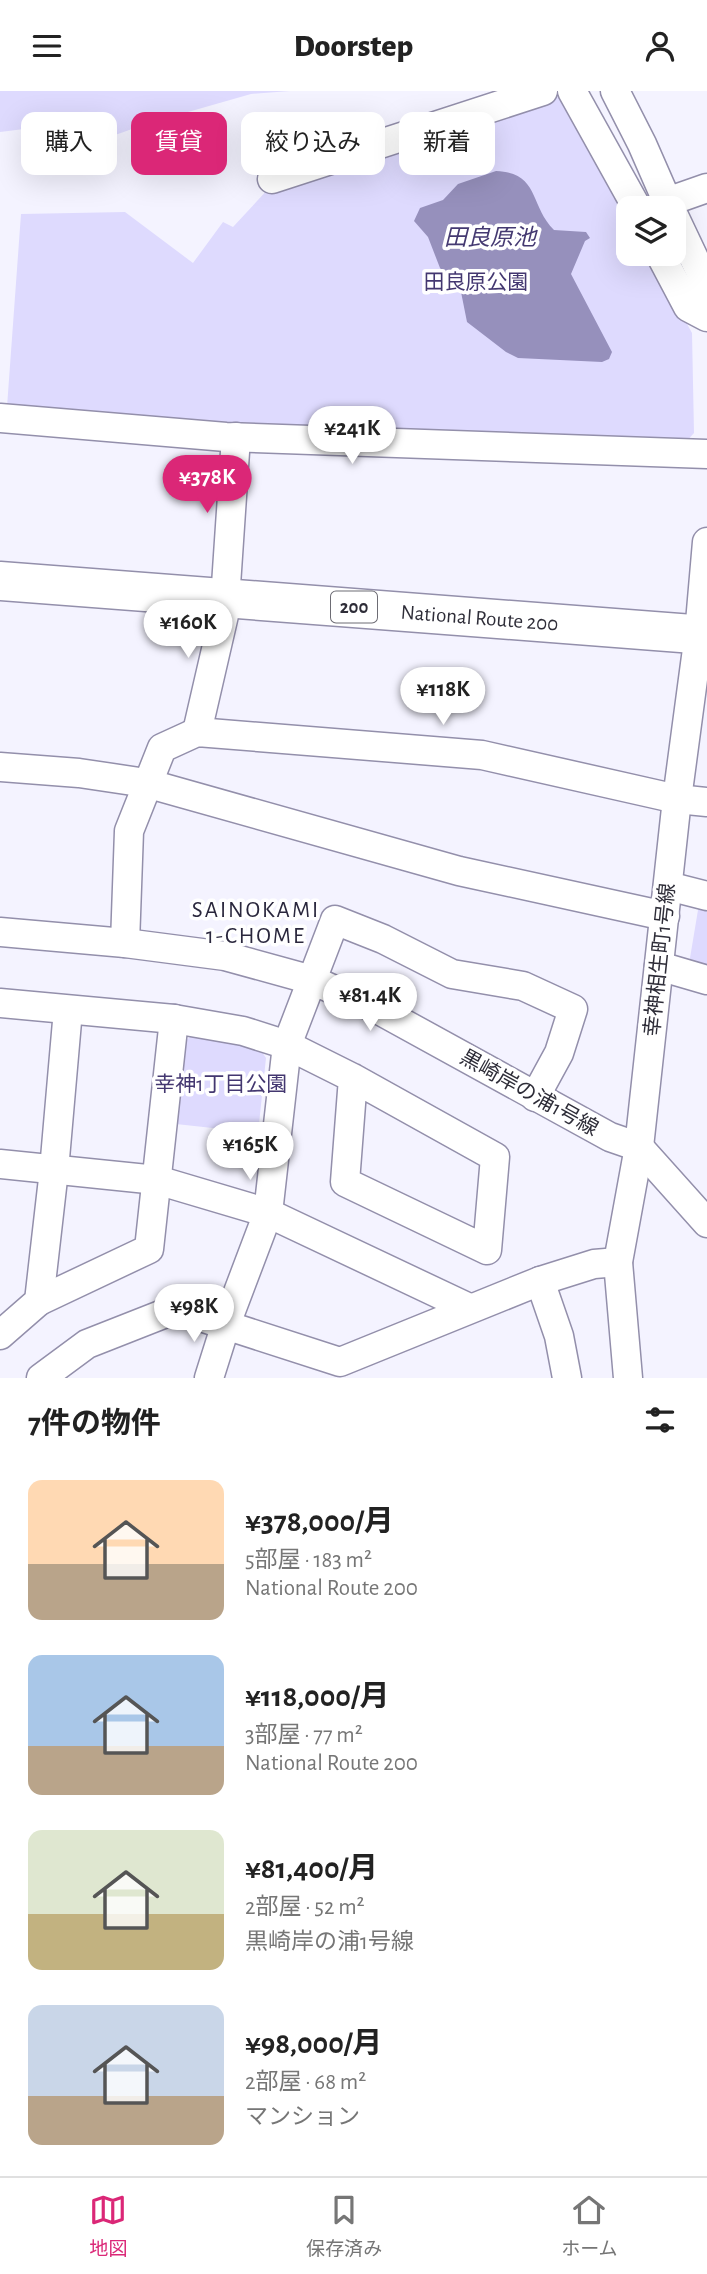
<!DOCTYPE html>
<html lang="ja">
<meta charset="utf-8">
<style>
body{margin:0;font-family:"Alegreya Sans","Noto Sans JP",sans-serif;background:#f2f2f2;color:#222;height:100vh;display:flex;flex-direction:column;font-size:26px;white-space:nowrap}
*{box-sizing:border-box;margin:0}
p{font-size:23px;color:#767676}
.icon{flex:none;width:38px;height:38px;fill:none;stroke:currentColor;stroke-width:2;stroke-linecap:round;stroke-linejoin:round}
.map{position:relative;height:1287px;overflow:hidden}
.details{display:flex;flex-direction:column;background:#fff;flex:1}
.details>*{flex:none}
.hud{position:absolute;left:21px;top:21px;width:665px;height:63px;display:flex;gap:14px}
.buttons{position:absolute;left:616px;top:105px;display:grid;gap:14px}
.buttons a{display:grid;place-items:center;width:70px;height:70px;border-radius:14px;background:#fff;box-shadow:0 7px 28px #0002;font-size:35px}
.price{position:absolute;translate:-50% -60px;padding:0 16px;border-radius:24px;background:#fff;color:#222;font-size:23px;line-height:46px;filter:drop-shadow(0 2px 4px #0008)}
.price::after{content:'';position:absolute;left:50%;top:42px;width:21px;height:16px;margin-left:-10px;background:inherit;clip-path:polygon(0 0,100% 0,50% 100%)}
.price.selected{background:#db2777;color:#fff}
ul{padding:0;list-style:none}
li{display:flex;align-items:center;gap:21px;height:175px;padding:0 28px}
li span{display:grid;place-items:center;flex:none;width:196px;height:140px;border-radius:14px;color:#555}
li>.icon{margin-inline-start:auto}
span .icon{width:84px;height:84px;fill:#fffc;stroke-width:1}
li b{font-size:30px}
h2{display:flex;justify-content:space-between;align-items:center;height:84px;padding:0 28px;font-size:30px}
.tag{padding:0 24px;border-radius:14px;background:#fff;box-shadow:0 7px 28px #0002;font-size:24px;line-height:63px}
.tag.selected{background:#db2777;color:#fff}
header{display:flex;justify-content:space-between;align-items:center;height:91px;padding:0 28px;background:#fff;font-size:32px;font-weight:800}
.dock{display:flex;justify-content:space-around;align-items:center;height:98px;border-top:2px solid #e0e0e0;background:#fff;font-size:19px;color:#767676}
.dock a{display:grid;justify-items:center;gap:4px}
.dock .selected{color:#db2777}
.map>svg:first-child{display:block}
.green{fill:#dedafe}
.water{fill:#9690bc}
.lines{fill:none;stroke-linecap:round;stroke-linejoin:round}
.minor-casing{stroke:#938fab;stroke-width:31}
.highway-casing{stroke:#938fab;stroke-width:41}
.minor{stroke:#fff;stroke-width:28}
.highway{stroke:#fff;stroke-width:38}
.labels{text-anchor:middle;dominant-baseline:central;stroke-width:7;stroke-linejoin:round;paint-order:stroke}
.shield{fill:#fff;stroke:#6d6c74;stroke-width:2}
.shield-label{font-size:19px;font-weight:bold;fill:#2e2d38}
.park-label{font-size:21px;fill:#433770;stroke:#fff}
.street-label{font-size:21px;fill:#2e2d38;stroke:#fff}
.water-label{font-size:23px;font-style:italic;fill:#443971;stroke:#fff}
.neighbourhood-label{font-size:23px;letter-spacing:2px;fill:#2a273d;stroke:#fff}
</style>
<header><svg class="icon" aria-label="menu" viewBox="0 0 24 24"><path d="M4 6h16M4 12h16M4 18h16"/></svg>Doorstep<svg class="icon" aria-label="person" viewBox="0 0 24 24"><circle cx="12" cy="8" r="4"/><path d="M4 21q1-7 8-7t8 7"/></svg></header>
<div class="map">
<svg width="707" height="1287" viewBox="0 0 707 1287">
<rect width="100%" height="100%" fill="#f4f3ff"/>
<g class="green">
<polygon points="0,0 290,0 251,3 146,33 104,48 61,50 48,35 0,41"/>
<polygon points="554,4 567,12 628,125 628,163 649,163 692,242 694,342 684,353 261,337 7,316 21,123 125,121 193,172 223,131 233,136 271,95"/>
<polygon points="699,813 707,815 707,877 689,873"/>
<polygon points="195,942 260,958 266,967 258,1042 176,1033 184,951"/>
</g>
<path class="water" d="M496 80C540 82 529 114 554 139L586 141 590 147 585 150 571 183 612 261 609 268 602 271 518 267 506 261 467 231 461 201 440 177 428 146 414 130 420 117 443 109 458 93Z"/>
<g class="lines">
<defs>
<g id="minor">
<polyline points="572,0 637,117"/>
<polyline points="615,0 642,53 670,117"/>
<polyline points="272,88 543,0"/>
<polyline points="667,111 707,97"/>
<polyline points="674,125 700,180 707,202"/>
<polyline points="660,163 688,216 707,226"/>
<polyline points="0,327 226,346 707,363"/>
<polyline points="197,641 224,524 236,346"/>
<polyline points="0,676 79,682 146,692 459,780 665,825"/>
<polyline points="668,795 707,805"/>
<polyline points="0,841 125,852 225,865 312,889 379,919 610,1046 639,1056 707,1132"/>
<polyline points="125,852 129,740 162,657 197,641 482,664 677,708 707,711"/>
<polyline points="659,875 707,889"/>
<polyline points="0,912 174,928 243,940 287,954 353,987 495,1066 487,1159 345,1091 353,987"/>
<polyline points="0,1073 157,1089 268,1122 469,1217"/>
<polyline points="540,1190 559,1245 567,1287"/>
<polyline points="39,1210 149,1158 174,928"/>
<polyline points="0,1244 39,1210 54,1079 68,919"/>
<polyline points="41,1287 87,1253 176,1218 340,1271 540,1190 594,1173 618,1171"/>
<polyline points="209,1287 226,1233 268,1122 287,954 335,829 383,848 452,883 523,895 573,918 559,962 535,1006"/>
<polyline points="628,1287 618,1171 639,1056 677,708 699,543 707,451"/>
</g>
<g id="highway">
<path id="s1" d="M0 490 707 544"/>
</g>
</defs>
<use href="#minor" class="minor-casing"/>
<use href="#highway" class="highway-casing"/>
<use href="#minor" class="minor"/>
<use href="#highway" class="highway"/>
</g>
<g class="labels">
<rect class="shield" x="331" y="500.5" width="46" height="31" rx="5"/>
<g class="shield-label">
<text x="354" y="516">200</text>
</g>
<g class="park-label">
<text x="476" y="191">田良原公園</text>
<text x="221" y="993">幸神1丁目公園</text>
</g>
<g class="street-label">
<text stroke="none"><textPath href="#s1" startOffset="481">National Route 200</textPath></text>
<text transform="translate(660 869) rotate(-84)">幸神相生町1号線</text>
<text transform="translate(529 1002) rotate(29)">黒崎岸の浦1号線</text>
</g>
<g class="water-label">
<text x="490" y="147">田良原池</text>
</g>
<g class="neighbourhood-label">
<text x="256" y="819">SAINOKAMI<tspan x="256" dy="26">1-CHOME</tspan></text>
</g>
</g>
</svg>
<div class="buttons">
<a><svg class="icon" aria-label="layers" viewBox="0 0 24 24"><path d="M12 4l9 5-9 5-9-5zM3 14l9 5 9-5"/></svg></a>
</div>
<b class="price" style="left:352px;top:375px">¥241K</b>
<b class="price selected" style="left:207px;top:424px">¥378K</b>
<b class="price" style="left:188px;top:569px">¥160K</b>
<b class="price" style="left:443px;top:636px">¥118K</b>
<b class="price" style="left:370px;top:942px">¥81.4K</b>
<b class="price" style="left:250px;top:1091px">¥165K</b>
<b class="price" style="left:194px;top:1253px">¥98K</b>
<div class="hud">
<a class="tag">購入</a>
<a class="tag selected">賃貸</a>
<a class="tag">絞り込み</a>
<a class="tag">新着</a>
</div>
</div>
<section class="details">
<h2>7件の物件<svg class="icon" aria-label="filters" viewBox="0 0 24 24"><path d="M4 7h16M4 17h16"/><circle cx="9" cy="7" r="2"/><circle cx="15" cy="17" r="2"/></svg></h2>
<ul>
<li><span style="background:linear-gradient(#ffd9b3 60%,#b9a48a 0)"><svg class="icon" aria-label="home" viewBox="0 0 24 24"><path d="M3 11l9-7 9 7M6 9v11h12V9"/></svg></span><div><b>¥378,000/月</b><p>5部屋 · 183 m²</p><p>National Route 200</p></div></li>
<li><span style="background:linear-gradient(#a9c7e8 65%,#b9a48a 0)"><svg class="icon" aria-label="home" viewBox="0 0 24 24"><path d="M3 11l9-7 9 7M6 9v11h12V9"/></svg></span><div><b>¥118,000/月</b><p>3部屋 · 77 m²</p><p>National Route 200</p></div></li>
<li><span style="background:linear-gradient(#dfe7d0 60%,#c2b280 0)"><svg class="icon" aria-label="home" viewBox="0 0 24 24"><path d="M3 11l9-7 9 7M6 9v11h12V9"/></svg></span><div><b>¥81,400/月</b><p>2部屋 · 52 m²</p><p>黒崎岸の浦1号線</p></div></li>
<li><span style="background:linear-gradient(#c9d6e8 65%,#b9a48a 0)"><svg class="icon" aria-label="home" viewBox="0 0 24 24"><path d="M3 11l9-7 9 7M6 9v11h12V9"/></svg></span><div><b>¥98,000/月</b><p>2部屋 · 68 m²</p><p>マンション</p></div></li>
</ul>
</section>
<nav class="dock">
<a class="selected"><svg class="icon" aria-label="map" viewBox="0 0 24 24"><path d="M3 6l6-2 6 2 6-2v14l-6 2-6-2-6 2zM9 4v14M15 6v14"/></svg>地図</a>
<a><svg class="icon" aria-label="saved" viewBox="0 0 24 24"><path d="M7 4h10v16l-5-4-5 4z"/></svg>保存済み</a>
<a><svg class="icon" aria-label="home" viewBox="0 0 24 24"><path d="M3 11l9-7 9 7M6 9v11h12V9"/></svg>ホーム</a>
</nav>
